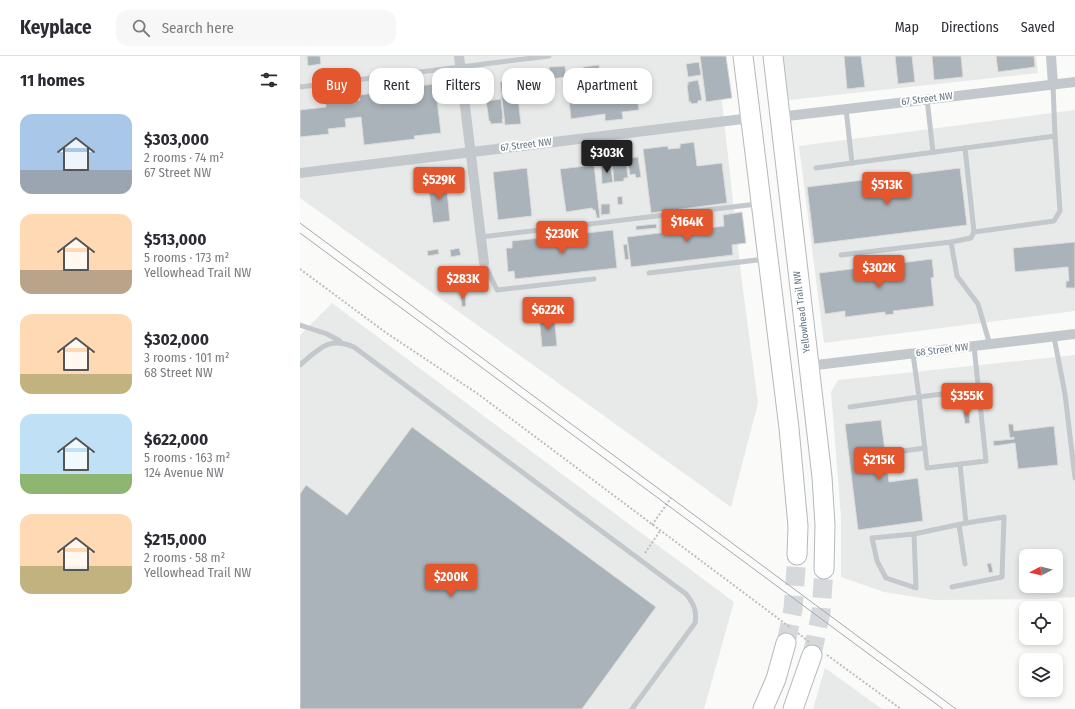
<!DOCTYPE html>
<meta charset="utf-8">
<style>
body{margin:0;font-family:"Fira Sans Condensed",sans-serif;background:#f7f7f7;color:#2b2b33;height:100vh;display:flex;flex-direction:column;font-size:15px;white-space:nowrap}
*{box-sizing:border-box;margin:0}
p{font-size:13px;color:#7c7c81}
.icon{flex:none;width:22px;height:22px;fill:none;stroke:currentColor;stroke-width:2;stroke-linecap:round;stroke-linejoin:round}
.map{position:relative;flex:1;overflow:hidden}
.details{display:flex;flex-direction:column;background:#fff;width:300px}
.details>*{flex:none}
.top-card{position:absolute;left:12px;top:12px;width:380px;height:36px;display:flex;gap:8px}
.needle{width:26px;rotate:263deg}
.fabs{position:absolute;left:719px;top:493px;display:grid;gap:8px}
.fabs a{display:grid;place-items:center;width:44px;height:44px;border-radius:8px;background:#fff;box-shadow:0 2px 6px #0003;font-size:20px}
.price{position:absolute;translate:-50% -34px;padding:0 9px;border-radius:4px;background:#e4572e;color:#fff;font-size:13px;line-height:26px;filter:drop-shadow(0 1px 2px #0008)}
.price::after{content:'';position:absolute;left:50%;top:24px;width:12px;height:9px;margin-left:-6px;background:inherit;clip-path:polygon(0 0,100% 0,50% 100%)}
.price.selected{background:#222;color:#fff}
ul{padding:0;list-style:none}
li{display:flex;align-items:center;gap:12px;height:100px;padding:0 20px}
li span{display:grid;place-items:center;flex:none;width:112px;height:80px;border-radius:12px;color:#555}
li>.icon{margin-inline-start:auto}
span .icon{width:48px;height:48px;fill:#fffc;stroke-width:1}
li b{font-size:17px}
h2{display:flex;justify-content:space-between;align-items:center;height:48px;padding:0 20px;font-size:17px}
.chip{padding:0 14px;border-radius:12px;background:#fff;box-shadow:0 2px 6px #0003;font-size:14px;line-height:36px}
.chip.selected{background:#e4572e;color:#fff}
header{display:flex;align-items:center;gap:24px;box-sizing:border-box;height:56px;padding:0 20px;background:#fff;border-bottom:1px solid #e1e1e2}
header strong{font-size:19px}
nav{display:flex;gap:22px;margin-inline-start:auto;font-size:14px}
.search{width:280px;height:36px;background:#f7f7f7;display:flex;align-items:center;gap:10px;box-sizing:border-box;padding:0 14px;border-radius:12px;color:#7c7c81;font-size:15px}
main{display:flex;flex:1;min-height:0}
.map>svg:first-child{display:block}
.built{fill:#e8e9e9;fill-rule:evenodd}
.building{fill:#aab3b9;stroke:#dcdcda}
.lines{fill:none;stroke-linecap:round;stroke-linejoin:round}
.highway-tunnel{stroke:#d5d9db;stroke-width:19;stroke-dasharray:19 10;stroke-linecap:butt}
.highway-casing{stroke:#b4b9bd;stroke-width:21}
.path{stroke:#bbbfc2;stroke-width:2;stroke-dasharray:2 2;stroke-linecap:butt}
.lane{stroke:#c3c8cc;stroke-width:5}
.street{stroke:#c3c8cc;stroke-width:10}
.highway{stroke:#fff;stroke-width:19}
.tram{stroke:#a2aab0;stroke-width:1}
.labels{text-anchor:middle;dominant-baseline:central;stroke-width:4;stroke-linejoin:round;paint-order:stroke}
.street-label{font-size:10px;fill:#657683;stroke:#fff}
</style>
<header>
<strong>Keyplace</strong>
<div class="search"><svg class="icon" aria-label="search" viewBox="0 0 24 24"><circle cx="10" cy="10" r="6"/><path d="M15 15l6 6"/></svg>Search here</div>
<nav><a>Map</a><a>Directions</a><a>Saved</a></nav>
</header>
<main>
<section class="details">
<h2>11 homes<svg class="icon" aria-label="filters" viewBox="0 0 24 24"><path d="M4 7h16M4 17h16"/><circle cx="9" cy="7" r="2"/><circle cx="15" cy="17" r="2"/></svg></h2>
<ul>
<li><span style="background:linear-gradient(#a9c7e8 70%,#9aa5b1 0)"><svg class="icon" aria-label="home" viewBox="0 0 24 24"><path d="M3 11l9-7 9 7M6 9v11h12V9"/></svg></span><div><b>$303,000</b><p>2 rooms · 74 m²</p><p>67 Street NW</p></div></li>
<li><span style="background:linear-gradient(#ffd9b3 70%,#b9a48a 0)"><svg class="icon" aria-label="home" viewBox="0 0 24 24"><path d="M3 11l9-7 9 7M6 9v11h12V9"/></svg></span><div><b>$513,000</b><p>5 rooms · 173 m²</p><p>Yellowhead Trail NW</p></div></li>
<li><span style="background:linear-gradient(#ffd9b3 75%,#c2b280 0)"><svg class="icon" aria-label="home" viewBox="0 0 24 24"><path d="M3 11l9-7 9 7M6 9v11h12V9"/></svg></span><div><b>$302,000</b><p>3 rooms · 101 m²</p><p>68 Street NW</p></div></li>
<li><span style="background:linear-gradient(#bfe0f5 75%,#8fb573 0)"><svg class="icon" aria-label="home" viewBox="0 0 24 24"><path d="M3 11l9-7 9 7M6 9v11h12V9"/></svg></span><div><b>$622,000</b><p>5 rooms · 163 m²</p><p>124 Avenue NW</p></div></li>
<li><span style="background:linear-gradient(#ffd9b3 65%,#c2b280 0)"><svg class="icon" aria-label="home" viewBox="0 0 24 24"><path d="M3 11l9-7 9 7M6 9v11h12V9"/></svg></span><div><b>$215,000</b><p>2 rooms · 58 m²</p><p>Yellowhead Trail NW</p></div></li>
</ul>
</section>
<div class="map">
<svg width="775" height="653" viewBox="0 0 775 653">
<rect width="100%" height="100%" fill="#fafaf8"/>
<g class="built">
<polygon points="0,0 417,0 441,218 458,347 431,451 0,142"/>
<polygon points="481,0 736,0 738,17 489,44"/>
<polygon points="775,54 775,255 524,287 499,90"/>
<polygon points="32,247 434,546 404,653 0,653 0,279"/>
<path d="M775 299V541L741 543 635 544 584 536 541 521V461L531 336 538 324ZM726 500H756V530H726Z"/>
<polygon points="525,612 582,653 513,653"/>
</g>
<g class="building">
<polygon points="7,0 20,0 21,8 8,10"/>
<polygon points="400,0 426,0 432,42 406,46"/>
<polygon points="544,0 561,0 565,31 547,33"/>
<polygon points="595,0 612,0 615,26 598,28"/>
<polygon points="632,0 661,0 663,21 634,24"/>
<polygon points="696,0 734,0 735,11 698,16"/>
<polygon points="399,6 401,19 388,21 386,8"/>
<polygon points="299,9 300,21 334,16 339,54 322,56 323,63 305,65 305,58 271,63 267,26 284,24 283,11"/>
<polygon points="265,10 266,21 251,23 249,11"/>
<polygon points="216,24 221,68 205,69 200,26"/>
<polygon points="398,24 402,44 398,45 398,47 391,48 391,46 389,46 387,29 388,29 388,26"/>
<polygon points="135,28 141,77 114,80 115,83 64,89 61,61 45,63 46,71 28,73 29,78 0,81 0,54 26,51 25,42 42,40 43,46 60,44 59,39 76,37 76,42 109,39 108,31"/>
<polygon points="201,43 203,63 202,63 203,67 191,68 190,65 189,65 186,45"/>
<polygon points="394,86 397,110 422,107 427,147 351,157 343,93 368,90 368,93 380,92 380,88"/>
<polygon points="338,101 341,121 336,122 335,118 330,119 328,105 330,105 329,102"/>
<polygon points="322,103 322,106 326,105 328,122 324,122 324,125 314,126 312,104"/>
<polygon points="310,107 313,126 302,128 301,108"/>
<polygon points="294,109 300,162 297,162 295,154 293,154 292,152 266,156 260,113"/>
<polygon points="227,112 232,160 198,164 193,116"/>
<polygon points="660,112 667,169 514,188 507,131"/>
<polygon points="146,124 150,165 133,167 128,126"/>
<polygon points="322,140 323,148 318,149 317,141"/>
<polygon points="301,148 310,148 310,158 301,159"/>
<polygon points="442,156 446,187 432,189 433,199 331,211 327,181 368,176 368,170 383,168 383,175 424,170 423,159"/>
<polygon points="356,168 357,172 336,174 336,170"/>
<polygon points="313,174 317,212 215,223 214,215 208,216 206,192 212,192 212,185"/>
<polygon points="775,186 775,232 766,232 766,225 769,225 768,211 715,216 713,192"/>
<polygon points="327,188 329,203 325,204 323,189"/>
<polygon points="159,192 161,199 151,201 150,194"/>
<polygon points="138,193 139,198 128,200 127,195"/>
<polygon points="632,203 634,221 631,222 634,250 593,255 594,258 585,259 585,256 545,261 545,255 525,258 519,217"/>
<polygon points="160,237 165,237 166,250 162,251"/>
<polygon points="254,258 257,290 242,291 239,260"/>
<polygon points="669,355 670,367 665,368 663,356"/>
<polygon points="581,364 589,426 618,422 623,465 558,474 545,368"/>
<polygon points="708,368 713,368 714,375 754,370 758,409 718,413 715,387 694,390 693,385 714,383 714,381 710,382"/>
<polygon points="112,371 356,551 282,653 0,653 0,438 6,429 47,459"/>
<polygon points="691,507 693,516 689,517 687,508"/>
<polygon points="725,516 726,530 728,530 728,532 724,533 721,517"/>
</g>
<g class="lines">
<g class="highway-tunnel">
<polyline points="486,587 493,553 497,499"/>
<polyline points="512,599 521,556 524,513"/>
</g>
<defs>
<g id="highway">
<polyline points="443,0 489,372 498,470 497,499"/>
<polyline points="473,0 522,421 525,469 524,513"/>
<polyline points="463,653 476,623 486,587"/>
<polyline points="493,653 512,599"/>
</g>
</defs>
<use href="#highway" class="highway-casing"/>
<g class="path">
<polyline points="0,213 85,276 178,338 491,572"/>
<polyline points="352,469 371,442"/>
<polyline points="345,497 360,475"/>
<polyline points="498,577 509,586"/>
<polyline points="527,599 601,653"/>
</g>
<g class="lane">
<polyline points="0,31 249,0"/>
<polyline points="627,43 633,96"/>
<polyline points="546,53 552,107 755,80 753,29"/>
<polyline points="665,92 674,176 754,165 760,155 755,80"/>
<polyline points="516,112 552,107"/>
<polyline points="181,181 457,148"/>
<polyline points="651,186 657,220 678,248 690,289"/>
<polyline points="541,199 651,186 671,182 674,176"/>
<polyline points="184,207 197,234 294,223"/>
<polyline points="349,217 465,203"/>
<polyline points="0,269 27,278 40,285"/>
<polyline points="754,281 765,338 775,422"/>
<path d="M0 309C19 293 28 280 54 291L386 538C394 548 397 555 395 567L332 653"/>
<polyline points="650,337 619,341 627,412 686,405 674,290"/>
<polyline points="550,351 619,341 613,298"/>
<polyline points="596,396 625,392"/>
<polyline points="659,469 665,508"/>
<polyline points="614,478 616,532 586,522 577,505 572,482 614,478 666,467 660,408"/>
<polyline points="652,531 702,521 704,461 666,467"/>
</g>
<g class="street">
<polyline points="159,0 184,207"/>
<polyline points="751,0 753,29"/>
<polyline points="479,61 775,26"/>
<polyline points="0,117 451,62"/>
<polyline points="508,310 775,278"/>
</g>
<use href="#highway" class="highway"/>
<g class="tram">
<polyline points="0,167 656,653"/>
<polyline points="0,177 643,653"/>
</g>
</g>
<g class="labels">
<g class="street-label">
<text transform="translate(627 43) rotate(-7)">67 Street NW</text>
<text transform="translate(226 89) rotate(-7)">67 Street NW</text>
<text transform="translate(502 256) rotate(-97)">Yellowhead Trail NW</text>
<text transform="translate(642 294) rotate(-7)">68 Street NW</text>
</g>
</g>
</svg>
<div class="fabs">
<a><svg class="needle" viewBox="-14 -14 28 28"><path d="M0-13l5 13h-10z" fill="#e53935"/><path d="M0 13l5-13h-10z" fill="#7c7c81"/></svg></a>
<a><svg class="icon" aria-label="locate" viewBox="0 0 24 24"><circle cx="12" cy="12" r="6"/><path d="M12 2v4M12 18v4M2 12h4M18 12h4"/></svg></a>
<a><svg class="icon" aria-label="layers" viewBox="0 0 24 24"><path d="M12 4l9 5-9 5-9-5zM3 14l9 5 9-5"/></svg></a>
</div>
<b class="price selected" style="left:307px;top:118px">$303K</b>
<b class="price" style="left:139px;top:145px">$529K</b>
<b class="price" style="left:587px;top:150px">$513K</b>
<b class="price" style="left:387px;top:187px">$164K</b>
<b class="price" style="left:262px;top:199px">$230K</b>
<b class="price" style="left:579px;top:233px">$302K</b>
<b class="price" style="left:163px;top:244px">$283K</b>
<b class="price" style="left:248px;top:275px">$622K</b>
<b class="price" style="left:667px;top:361px">$355K</b>
<b class="price" style="left:579px;top:425px">$215K</b>
<b class="price" style="left:151px;top:542px">$200K</b>
<div class="top-card">
<a class="chip selected">Buy</a>
<a class="chip">Rent</a>
<a class="chip">Filters</a>
<a class="chip">New</a>
<a class="chip">Apartment</a>
</div>
</div>
</main>
